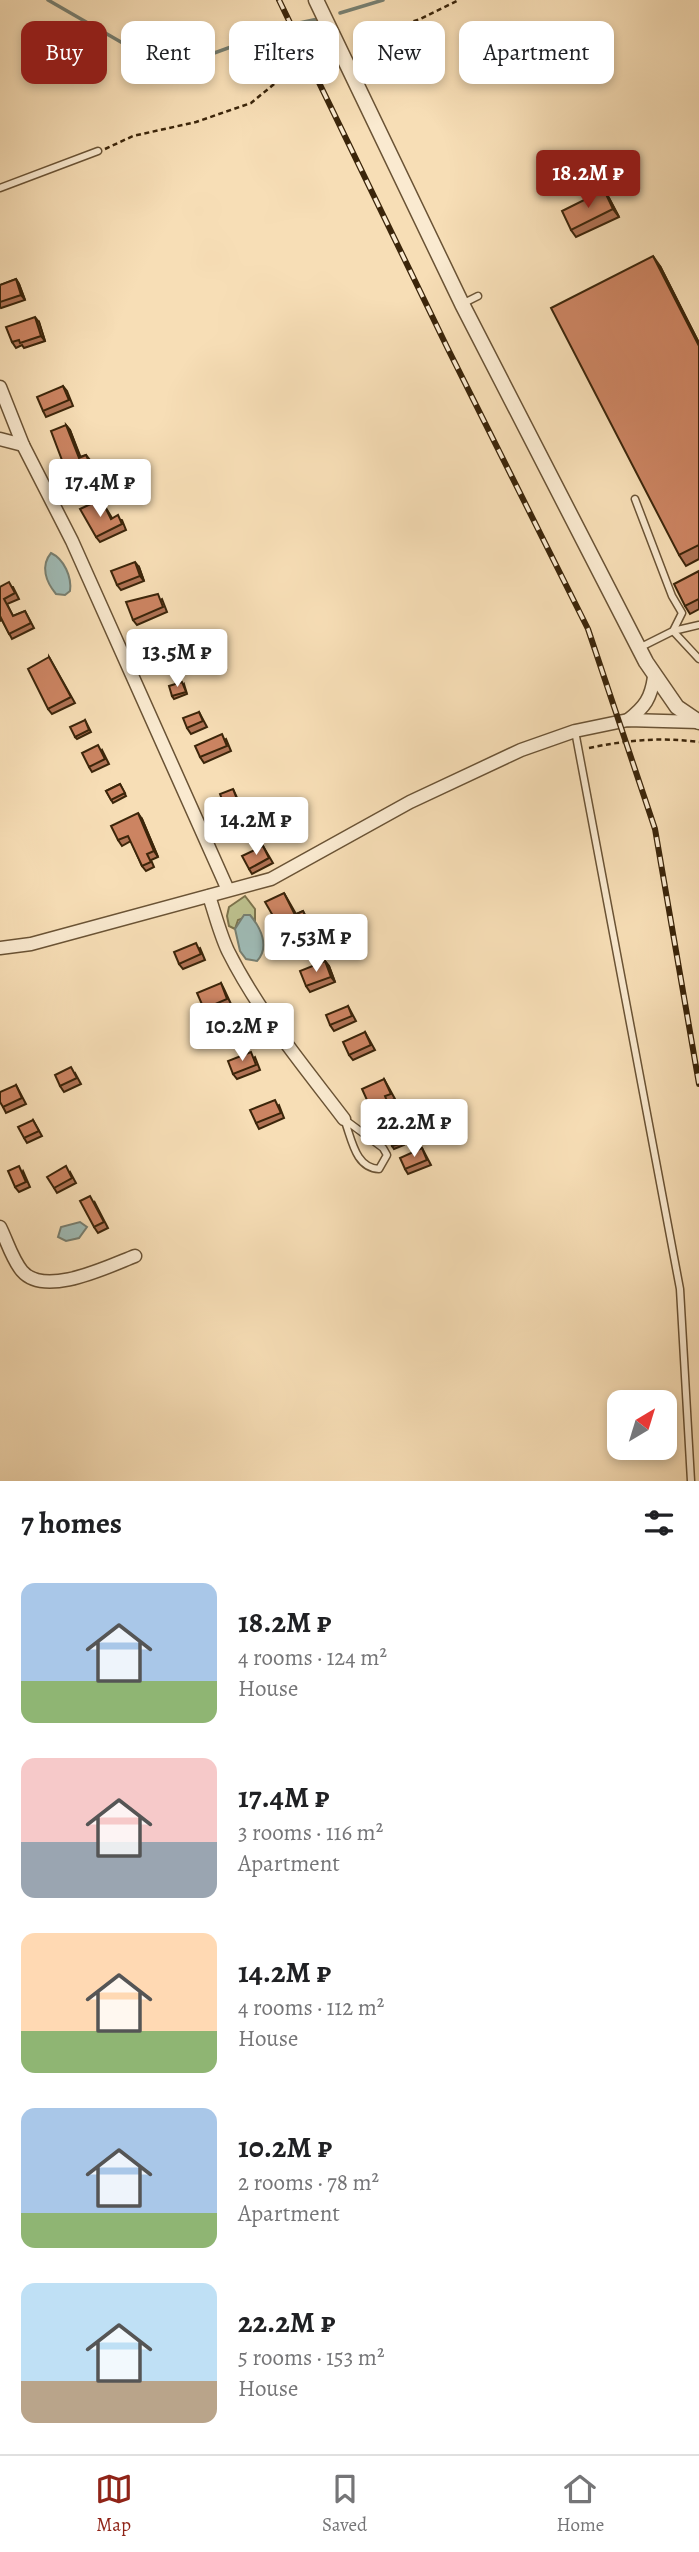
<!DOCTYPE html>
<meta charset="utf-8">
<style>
body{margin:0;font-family:Alegreya,serif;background:#f6f6f6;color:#202124;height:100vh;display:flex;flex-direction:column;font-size:26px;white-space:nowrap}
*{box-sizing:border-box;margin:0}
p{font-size:23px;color:#757577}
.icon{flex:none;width:38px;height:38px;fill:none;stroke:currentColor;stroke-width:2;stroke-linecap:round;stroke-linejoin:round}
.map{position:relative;height:1481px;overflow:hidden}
.side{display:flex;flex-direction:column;background:#fff;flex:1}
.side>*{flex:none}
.top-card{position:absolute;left:21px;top:21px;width:658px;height:63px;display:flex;gap:14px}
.needle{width:46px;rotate:38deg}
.controls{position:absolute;left:607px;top:1390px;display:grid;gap:14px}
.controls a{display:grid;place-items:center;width:70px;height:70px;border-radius:14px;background:#fff;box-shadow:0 4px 10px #0003;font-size:35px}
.price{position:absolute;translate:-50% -60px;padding:0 16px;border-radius:7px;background:#fff;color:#222;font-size:23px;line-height:46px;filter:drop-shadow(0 2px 4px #0008)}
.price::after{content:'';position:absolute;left:50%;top:42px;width:21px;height:16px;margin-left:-10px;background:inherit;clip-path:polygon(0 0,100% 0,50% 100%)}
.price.on{background:#8f2418;color:#fff}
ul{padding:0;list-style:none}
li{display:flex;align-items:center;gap:21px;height:175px;padding:0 21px}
li span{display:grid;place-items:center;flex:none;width:196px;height:140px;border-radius:14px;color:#555}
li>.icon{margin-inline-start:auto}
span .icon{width:84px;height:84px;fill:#fffc;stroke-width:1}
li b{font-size:30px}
h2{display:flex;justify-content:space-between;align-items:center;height:84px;padding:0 21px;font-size:30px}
.chip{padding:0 24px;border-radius:14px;background:#fff;box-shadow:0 4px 10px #0003;font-size:24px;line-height:63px}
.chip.on{background:#8f2418;color:#fff}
.menu{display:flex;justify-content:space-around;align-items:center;height:98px;border-top:2px solid #e0e0e0;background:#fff;font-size:19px;color:#757577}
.menu a{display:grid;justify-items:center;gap:4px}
.menu .on{color:#8f2418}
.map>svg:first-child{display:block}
.green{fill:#bdc18e;stroke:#7c734c;stroke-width:2}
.water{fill:#9fbbb6;stroke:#777f71;stroke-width:2}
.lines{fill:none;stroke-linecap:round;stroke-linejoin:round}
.stream{stroke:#777f71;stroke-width:3.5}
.service-casing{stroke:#6a5335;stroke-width:9}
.minor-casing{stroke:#6a5335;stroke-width:15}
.tertiary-casing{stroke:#6a5335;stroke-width:17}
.path{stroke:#3b250a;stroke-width:2.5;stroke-dasharray:5 3.5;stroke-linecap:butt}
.service{stroke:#faead0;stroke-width:6}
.minor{stroke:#faead0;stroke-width:12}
.tertiary{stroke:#faead0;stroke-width:14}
.rail-casing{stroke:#3b250a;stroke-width:6}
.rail{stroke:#faead0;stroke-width:3.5;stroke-dasharray:10;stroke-linecap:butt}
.wall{fill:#af7254;stroke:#3b250a;stroke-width:2}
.shaded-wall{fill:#8f5c45;stroke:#3b250a;stroke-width:2}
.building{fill:#cc8462;stroke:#3b250a;stroke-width:2}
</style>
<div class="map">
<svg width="699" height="1481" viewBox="0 0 699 1481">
<rect width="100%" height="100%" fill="#f7deb6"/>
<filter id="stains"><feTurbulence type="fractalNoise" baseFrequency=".00286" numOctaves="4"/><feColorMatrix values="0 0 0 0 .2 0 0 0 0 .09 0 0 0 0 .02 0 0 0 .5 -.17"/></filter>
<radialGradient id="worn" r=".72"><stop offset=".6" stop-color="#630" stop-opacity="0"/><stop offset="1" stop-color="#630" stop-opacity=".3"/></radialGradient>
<polygon class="green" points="245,896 255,909 255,921 250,916 238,920 235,929 229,926 227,916 229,907"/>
<g class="water">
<path d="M51 553C64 559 72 577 70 591L65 595 56 594C46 582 40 566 51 553Z"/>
<path d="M244 915H250C261 928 270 947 257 961L246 959 240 951 235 929Z"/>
<polygon points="80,1222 87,1227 79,1238 66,1241 58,1237 61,1227"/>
</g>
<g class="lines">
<g class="stream">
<polyline points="48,0 133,49 159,73 283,28"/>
<polyline points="340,13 383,0"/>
<polyline points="299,23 318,19"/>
</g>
<defs>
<g id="service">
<polyline points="0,188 98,151"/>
<polyline points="462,304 478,296"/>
<polyline points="635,499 672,596 682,613 673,631 639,648"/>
<polyline points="699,625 673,631 699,659"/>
<polyline points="575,731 680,1289 691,1481"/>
<path d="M344 1119 383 1148 387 1155 379 1169C355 1168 352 1139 344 1119Z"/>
</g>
<g id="minor">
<polyline points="0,387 23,445 72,541 228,890"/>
<polyline points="0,439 23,445"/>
<path d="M628 720C645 707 651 698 654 677"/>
<path d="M209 896C215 914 220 934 228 951 259 1013 303 1065 344 1119"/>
<polyline points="0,948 31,944 271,879 410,802 521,750 575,731 628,720 699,722"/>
<path d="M0 1227C7 1241 12 1259 22 1271 45 1298 109 1266 135 1256"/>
</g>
<polyline id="tertiary" points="316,0 462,304 646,662 677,707 699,722"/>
</defs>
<use href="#service" class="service-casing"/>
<use href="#minor" class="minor-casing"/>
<use href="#tertiary" class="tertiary-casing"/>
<g class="path">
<polyline points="356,52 360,43 370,36 420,19 459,0"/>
<polyline points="105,149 133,136 196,122 251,103 290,71 334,66"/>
<path d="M589 748C627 740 660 737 699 742"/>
</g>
<use href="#service" class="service"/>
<use href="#minor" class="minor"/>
<use href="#tertiary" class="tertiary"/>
<defs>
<polyline id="rail" points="279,0 447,347 588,629 655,829 699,1084"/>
</defs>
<use href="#rail" class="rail-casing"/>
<use href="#rail" class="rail"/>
</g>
<g class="wall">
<polygon points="604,190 609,198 619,217 576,237 571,230"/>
<polygon points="660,266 699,343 699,559 686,566 679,555"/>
<polygon points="16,279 19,284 25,300 1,308 0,307 0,285"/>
<polygon points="39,322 45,341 24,348 22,345 16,348 12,342"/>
<polygon points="63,386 67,391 73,406 46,417 43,411"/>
<polygon points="66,425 70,430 80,457 86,455 90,460 97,475 90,478 91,482 75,489 71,484"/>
<polygon points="103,503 112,518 122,520 126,530 100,542 96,537 97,505"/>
<polygon points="139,567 144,581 121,590 117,585"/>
<polygon points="699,571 699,609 690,614 685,606"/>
<polygon points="0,587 13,587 19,599 7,604 13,616 25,611 34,628 12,639 2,620 0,621"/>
<polygon points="162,599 167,612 137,625 133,620"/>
<polygon points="177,641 191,642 196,657 167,667 163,661 159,662 155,657"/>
<polygon points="49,657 75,703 52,714 48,709"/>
<polygon points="184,684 187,694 174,699 172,696"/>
<polygon points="199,712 207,727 191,734 187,728"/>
<polygon points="85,720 91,732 77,739 75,737"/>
<polygon points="226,739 231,751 204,763 200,757"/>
<polygon points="102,750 109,764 92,772 89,767"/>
<polygon points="120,784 126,796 113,803 106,791"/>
<polygon points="233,789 243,811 250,808 258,824 237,833 233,828"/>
<polygon points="142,819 158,857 151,860 154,867 146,871 142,866 131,841 122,846 118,840"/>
<polygon points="263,846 273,863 252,874 249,869"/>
<polygon points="284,893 296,914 303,911 316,936 291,947 288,942"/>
<polygon points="200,948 205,960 183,969 179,964"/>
<polygon points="325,961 329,966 335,982 310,992 306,986"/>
<polygon points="221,983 224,989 231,1004 207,1014 204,1009"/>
<polygon points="348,1006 356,1021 334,1031 330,1025"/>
<polygon points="236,1023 240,1032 234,1034 236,1040 220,1047 216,1041"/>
<polygon points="365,1032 375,1050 353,1060 349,1055"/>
<polygon points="255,1057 260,1070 237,1079 233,1074"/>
<polygon points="75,1073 81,1084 64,1092 60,1086"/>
<polygon points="384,1079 395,1099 389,1101 391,1106 374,1114 371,1109"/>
<polygon points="16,1085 26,1104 6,1113 3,1107"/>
<polygon points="279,1105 284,1118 259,1129 256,1123"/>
<polygon points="33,1120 42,1136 27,1143 24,1138"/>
<polygon points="398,1131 404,1145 394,1149 392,1146"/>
<polygon points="422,1148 431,1165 408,1174 405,1169"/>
<polygon points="23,1171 30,1187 19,1192 15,1187"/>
<polygon points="70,1172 76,1183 57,1193 54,1188"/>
<polygon points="94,1201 108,1228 98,1233 94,1227"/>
</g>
<g class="shaded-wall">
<polygon points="604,190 609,198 619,217 613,209"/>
<polygon points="653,256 660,266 699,343 699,346"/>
<polygon points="16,279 19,284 25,300 21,295"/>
<polygon points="35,317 39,322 45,341 41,336"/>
<polygon points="66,425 70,430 83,463 79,458"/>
<polygon points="135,562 139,567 144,581 140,576"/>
<polygon points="187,637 191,642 196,657 192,652"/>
<polygon points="138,813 142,819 158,857 154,851"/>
<polygon points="325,961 329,966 335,982 331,977"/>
</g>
<g class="building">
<polygon points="604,190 613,209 571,230 562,211"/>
<polygon points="653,256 699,346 699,545 679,555 551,308"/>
<polygon points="16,279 21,295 0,302 0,285"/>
<polygon points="35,317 41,336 20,343 19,340 12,342 6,327"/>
<polygon points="63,386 69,400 43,411 37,397"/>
<polygon points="66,425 79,458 86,455 93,470 86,473 88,477 71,484 51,431"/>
<polygon points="95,502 96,506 103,503 111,519 118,515 122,524 96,537 80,509"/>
<polygon points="135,562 140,576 117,585 111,571"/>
<polygon points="699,571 699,599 685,606 674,584"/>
<polygon points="9,582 15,593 4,599 13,616 25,611 31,623 9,634 0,616 0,587"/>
<polygon points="158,594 163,607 133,620 126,602"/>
<polygon points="173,635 175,641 187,637 192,652 163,662 161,655 155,657 150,643"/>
<polygon points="49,657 71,697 48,709 28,669"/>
<polygon points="182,682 186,692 172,696 169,686"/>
<polygon points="199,712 203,721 187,728 183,718"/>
<polygon points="85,720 89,730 75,737 70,727"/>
<polygon points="222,734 227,746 200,757 195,746"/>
<polygon points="98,745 105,759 89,767 82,753"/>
<polygon points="120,784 125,793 111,800 106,791"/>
<polygon points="233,789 242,812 250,808 254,819 233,828 220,794"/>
<polygon points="138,813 154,851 147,854 151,862 142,866 128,836 118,840 111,826"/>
<polygon points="263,846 269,858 249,869 242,856"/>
<polygon points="284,893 295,915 303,911 312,930 288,942 265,902"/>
<polygon points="196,943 201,954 179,964 174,952"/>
<polygon points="325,961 331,977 306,986 300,971"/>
<polygon points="221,983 227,999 204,1009 197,993"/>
<polygon points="348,1006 352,1016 330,1025 326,1015"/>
<polygon points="232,1017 236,1026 230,1029 232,1034 216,1041 210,1027"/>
<polygon points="365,1032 371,1045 349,1055 343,1042"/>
<polygon points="251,1052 256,1065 233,1074 228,1061"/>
<polygon points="71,1067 77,1078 60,1086 55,1075"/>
<polygon points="384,1079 391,1094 385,1096 387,1101 371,1109 362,1089"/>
<polygon points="16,1085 22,1098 3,1107 0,1102 0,1092"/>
<polygon points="275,1100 281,1113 256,1123 250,1110"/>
<polygon points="33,1120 39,1131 24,1138 18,1127"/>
<polygon points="398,1131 403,1143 392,1146 388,1134"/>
<polygon points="422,1148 427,1160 405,1169 400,1158"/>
<polygon points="19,1166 26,1182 15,1187 8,1171"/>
<polygon points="66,1166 72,1178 54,1188 47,1177"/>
<polygon points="90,1196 104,1222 94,1227 80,1201"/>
</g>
<rect width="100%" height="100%" filter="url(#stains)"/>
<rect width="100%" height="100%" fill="url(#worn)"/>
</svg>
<div class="controls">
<a><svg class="needle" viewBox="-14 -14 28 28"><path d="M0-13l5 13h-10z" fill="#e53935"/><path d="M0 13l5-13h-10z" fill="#757577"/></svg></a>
</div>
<b class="price on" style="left:588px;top:210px">18.2M ₽</b>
<b class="price" style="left:100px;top:519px">17.4M ₽</b>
<b class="price" style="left:177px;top:689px">13.5M ₽</b>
<b class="price" style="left:256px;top:857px">14.2M ₽</b>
<b class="price" style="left:316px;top:974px">7.53M ₽</b>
<b class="price" style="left:242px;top:1063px">10.2M ₽</b>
<b class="price" style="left:414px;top:1159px">22.2M ₽</b>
<div class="top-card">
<a class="chip on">Buy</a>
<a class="chip">Rent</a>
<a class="chip">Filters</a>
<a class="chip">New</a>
<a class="chip">Apartment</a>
</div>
</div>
<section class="side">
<h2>7 homes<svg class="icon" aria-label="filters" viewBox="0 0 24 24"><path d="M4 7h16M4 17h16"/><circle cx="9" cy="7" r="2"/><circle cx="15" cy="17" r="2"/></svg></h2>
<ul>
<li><span style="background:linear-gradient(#a9c7e8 70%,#8fb573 0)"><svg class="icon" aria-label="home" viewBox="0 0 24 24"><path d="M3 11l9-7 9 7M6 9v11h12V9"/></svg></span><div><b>18.2M ₽</b><p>4 rooms · 124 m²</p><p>House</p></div></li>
<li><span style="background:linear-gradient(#f6c9c9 60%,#9aa5b1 0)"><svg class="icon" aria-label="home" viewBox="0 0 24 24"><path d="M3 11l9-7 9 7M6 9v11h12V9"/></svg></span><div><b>17.4M ₽</b><p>3 rooms · 116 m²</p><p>Apartment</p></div></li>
<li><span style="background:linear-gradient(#ffd9b3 70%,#8fb573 0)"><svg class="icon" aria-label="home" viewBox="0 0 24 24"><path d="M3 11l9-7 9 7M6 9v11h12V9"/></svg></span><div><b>14.2M ₽</b><p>4 rooms · 112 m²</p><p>House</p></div></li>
<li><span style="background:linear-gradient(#a9c7e8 75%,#8fb573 0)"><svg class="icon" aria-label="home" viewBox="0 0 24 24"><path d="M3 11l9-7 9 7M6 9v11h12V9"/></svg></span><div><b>10.2M ₽</b><p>2 rooms · 78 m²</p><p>Apartment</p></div></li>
<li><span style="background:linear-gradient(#bfe0f5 70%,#b9a48a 0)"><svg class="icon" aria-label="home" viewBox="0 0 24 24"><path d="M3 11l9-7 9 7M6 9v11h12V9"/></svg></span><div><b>22.2M ₽</b><p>5 rooms · 153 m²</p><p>House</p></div></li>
</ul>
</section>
<nav class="menu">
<a class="on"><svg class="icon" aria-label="map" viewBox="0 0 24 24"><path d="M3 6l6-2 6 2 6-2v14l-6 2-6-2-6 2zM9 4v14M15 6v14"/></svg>Map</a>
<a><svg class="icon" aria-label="saved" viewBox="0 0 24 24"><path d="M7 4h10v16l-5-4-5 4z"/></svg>Saved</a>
<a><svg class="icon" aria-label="home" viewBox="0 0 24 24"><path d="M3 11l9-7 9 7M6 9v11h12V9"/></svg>Home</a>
</nav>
